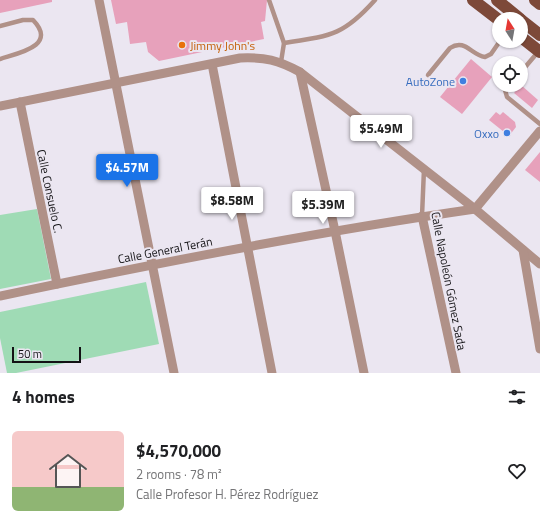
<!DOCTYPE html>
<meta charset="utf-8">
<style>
body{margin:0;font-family:"Titillium Web",sans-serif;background:#f6f6f6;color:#202124;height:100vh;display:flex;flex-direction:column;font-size:15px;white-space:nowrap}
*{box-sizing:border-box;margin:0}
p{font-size:13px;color:#757577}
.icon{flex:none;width:22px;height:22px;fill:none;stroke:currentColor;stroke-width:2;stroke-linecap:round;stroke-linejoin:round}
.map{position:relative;height:373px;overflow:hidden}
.sheet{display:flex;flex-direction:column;background:#fff;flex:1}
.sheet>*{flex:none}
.needle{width:26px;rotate:349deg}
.tools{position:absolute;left:492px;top:12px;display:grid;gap:8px}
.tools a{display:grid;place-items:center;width:36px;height:36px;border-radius:50%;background:#fff;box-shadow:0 1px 3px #0004;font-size:20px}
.scale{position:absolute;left:12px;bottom:10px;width:69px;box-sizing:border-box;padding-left:4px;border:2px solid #131215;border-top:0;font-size:11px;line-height:14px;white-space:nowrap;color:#131215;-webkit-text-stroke:3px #ebe6f1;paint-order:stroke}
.price{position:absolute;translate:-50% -34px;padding:0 9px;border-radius:4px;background:#fff;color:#222;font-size:13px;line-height:26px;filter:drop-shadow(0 1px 2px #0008)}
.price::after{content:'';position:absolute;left:50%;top:24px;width:12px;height:9px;margin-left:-6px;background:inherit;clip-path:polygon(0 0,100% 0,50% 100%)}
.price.active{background:#1a73e8;color:#fff}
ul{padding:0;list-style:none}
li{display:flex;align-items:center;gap:12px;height:100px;padding:0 12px}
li+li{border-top:1px solid #e0e0e0}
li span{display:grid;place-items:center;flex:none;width:112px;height:80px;border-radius:6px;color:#555}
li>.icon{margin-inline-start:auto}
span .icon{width:48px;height:48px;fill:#fffc;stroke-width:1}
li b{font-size:17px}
h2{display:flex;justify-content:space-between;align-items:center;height:48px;padding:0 12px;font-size:17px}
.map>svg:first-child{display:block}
.green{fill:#9fdbb5}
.building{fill:#e7a1bb}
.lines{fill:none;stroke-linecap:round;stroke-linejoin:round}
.lane{stroke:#b09188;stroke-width:4.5}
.street{stroke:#b09188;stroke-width:9}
.primary{stroke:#7d4939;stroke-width:12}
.food-dot{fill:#e8710a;stroke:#ebe6f1;stroke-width:1.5}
.shop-dot{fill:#3f7fe0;stroke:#ebe6f1;stroke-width:1.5}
.labels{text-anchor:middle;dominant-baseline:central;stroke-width:4;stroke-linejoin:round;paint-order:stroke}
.food-label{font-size:12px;fill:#c56008;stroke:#ebe6f1;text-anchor:start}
.shop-label{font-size:12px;fill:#366cbe;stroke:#ebe6f1;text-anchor:end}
.street-label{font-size:12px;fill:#131215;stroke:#ebe6f1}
</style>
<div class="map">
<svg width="540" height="373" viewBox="0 0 540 373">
<rect width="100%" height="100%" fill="#ebe6f1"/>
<g class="green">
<polygon points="37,209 51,279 0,289 0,215"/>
<polygon points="146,282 159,344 16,373 7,373 0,338 0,312"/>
</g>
<g class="building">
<polygon points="0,0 52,0 52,2 0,13"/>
<polygon points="111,0 267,0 265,21 261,22 264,39 159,61 148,52 146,42 130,44 127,22 116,24"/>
<polygon points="471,59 492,77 462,114 440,97"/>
<polygon points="521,85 538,100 532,108 514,93"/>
<polygon points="496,112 500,115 503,112 515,122 516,127 509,136 489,120"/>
<polygon points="540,152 540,182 525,170"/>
</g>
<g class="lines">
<g class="lane">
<polyline points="269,0 284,43 281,62"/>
<path d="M0 26 23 20H33C58 46 18 53 0 59"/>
<path d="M284 43C330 36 343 36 375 0"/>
<polyline points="521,72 538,52"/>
<path d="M428 75 450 48C465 38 471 55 485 57L491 54 500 41"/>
<polyline points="510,85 505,90 507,97 540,124"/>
<polyline points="422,216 424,169"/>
</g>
<g class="street">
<polyline points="99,0 174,373"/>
<polyline points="212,64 272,373"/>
<polyline points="300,72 335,231 364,373"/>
<polyline points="20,102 57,284"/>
<path d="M0 106 240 58C265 57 278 60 300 72L475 209 540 264"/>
<polyline points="475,209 540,131"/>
<polyline points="422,216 456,373"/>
<polyline points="523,250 540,349"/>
<path d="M0 296C157 263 315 232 475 209"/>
</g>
<g class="primary">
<polyline points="473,0 499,20"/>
<polyline points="497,0 520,19"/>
<polyline points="535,0 540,4"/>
<polyline points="521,20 540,35"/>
<polyline points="521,37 540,52"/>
</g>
</g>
<circle class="food-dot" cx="182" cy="45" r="4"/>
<g class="shop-dot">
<circle cx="463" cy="81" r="4"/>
<circle cx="507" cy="133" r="4"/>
</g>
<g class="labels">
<g class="food-label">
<text x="190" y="45">Jimmy John's</text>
</g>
<g class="shop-label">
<text x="455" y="81">AutoZone</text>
<text x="499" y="133">Oxxo</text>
</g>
<g class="street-label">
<text transform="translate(50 191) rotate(78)">Calle Consuelo C.</text>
<text transform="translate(165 250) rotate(-11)">Calle General Terán</text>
<text transform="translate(449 281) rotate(79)">Calle Napoleón Gómez Sada</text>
</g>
</g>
</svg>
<div class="tools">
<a><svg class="needle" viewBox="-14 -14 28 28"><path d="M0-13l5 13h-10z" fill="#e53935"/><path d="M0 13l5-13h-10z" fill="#757577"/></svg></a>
<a><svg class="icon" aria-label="locate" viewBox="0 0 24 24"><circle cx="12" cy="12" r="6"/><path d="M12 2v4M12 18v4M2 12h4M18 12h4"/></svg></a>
</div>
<div class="scale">50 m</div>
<b class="price" style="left:381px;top:149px">$5.49M</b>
<b class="price active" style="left:127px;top:188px">$4.57M</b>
<b class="price" style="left:232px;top:221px">$8.58M</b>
<b class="price" style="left:323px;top:225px">$5.39M</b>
</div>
<section class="sheet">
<h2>4 homes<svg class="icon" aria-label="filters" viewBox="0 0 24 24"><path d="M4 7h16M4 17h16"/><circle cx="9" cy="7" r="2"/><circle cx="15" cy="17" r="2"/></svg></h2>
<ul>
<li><span style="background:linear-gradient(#f6c9c9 70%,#8fb573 0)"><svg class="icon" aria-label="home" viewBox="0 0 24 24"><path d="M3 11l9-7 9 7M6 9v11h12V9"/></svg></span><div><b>$4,570,000</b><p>2 rooms · 78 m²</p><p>Calle Profesor H. Pérez Rodríguez</p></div><svg class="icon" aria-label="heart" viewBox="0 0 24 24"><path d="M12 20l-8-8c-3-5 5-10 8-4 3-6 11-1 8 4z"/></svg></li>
</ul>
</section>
